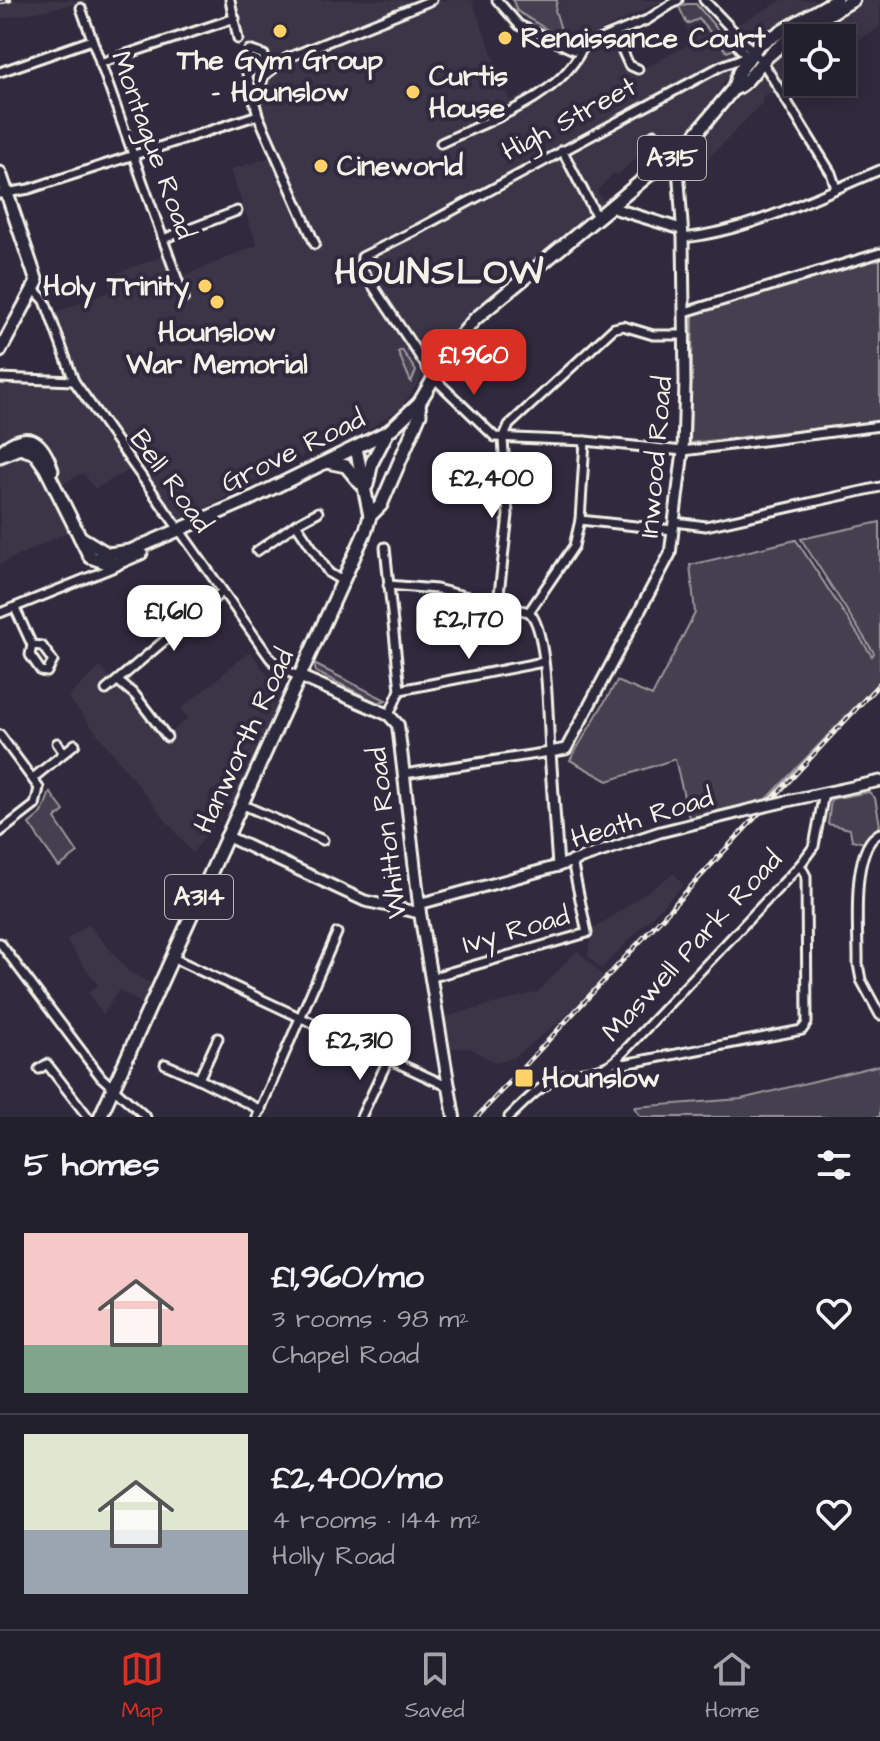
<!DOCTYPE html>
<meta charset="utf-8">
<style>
body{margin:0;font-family:"Architects Daughter",sans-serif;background:#2b2836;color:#f1f3f6;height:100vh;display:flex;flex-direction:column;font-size:30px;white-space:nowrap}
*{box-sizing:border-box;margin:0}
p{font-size:26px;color:#a3a3aa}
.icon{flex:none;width:44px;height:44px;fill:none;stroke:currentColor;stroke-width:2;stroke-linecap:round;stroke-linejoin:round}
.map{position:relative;height:1117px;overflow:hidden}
.sheet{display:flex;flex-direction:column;background:#23202e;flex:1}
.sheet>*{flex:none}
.controls{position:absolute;left:784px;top:24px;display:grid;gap:16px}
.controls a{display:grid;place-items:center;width:72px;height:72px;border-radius:0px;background:#23202e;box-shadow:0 4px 20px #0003,0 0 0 2px #403e4a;font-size:40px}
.price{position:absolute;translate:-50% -68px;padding:0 18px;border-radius:16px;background:#fff;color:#222;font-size:26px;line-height:52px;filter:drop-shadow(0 2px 4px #0008)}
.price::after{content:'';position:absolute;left:50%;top:48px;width:24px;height:18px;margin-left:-12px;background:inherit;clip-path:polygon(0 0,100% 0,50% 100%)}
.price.active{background:#d93025;color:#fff}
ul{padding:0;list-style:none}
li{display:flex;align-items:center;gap:24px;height:200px;padding:0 24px}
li+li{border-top:2px solid #403e4a}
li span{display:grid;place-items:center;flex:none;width:224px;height:160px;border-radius:0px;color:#555}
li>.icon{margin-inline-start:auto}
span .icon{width:96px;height:96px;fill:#fffc;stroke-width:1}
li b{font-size:34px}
h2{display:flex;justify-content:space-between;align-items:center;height:96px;padding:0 24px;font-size:34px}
.menu{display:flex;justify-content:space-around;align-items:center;height:112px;border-top:2px solid #403e4a;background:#23202e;font-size:22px;color:#a3a3aa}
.menu a{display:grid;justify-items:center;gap:4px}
.menu .active{color:#d93025}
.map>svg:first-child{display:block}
.built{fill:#3b3647}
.green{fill:#454050;stroke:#9c989c;stroke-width:2}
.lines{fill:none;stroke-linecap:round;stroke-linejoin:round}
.minor-casing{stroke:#f4f1e8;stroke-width:13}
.tertiary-casing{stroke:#f4f1e8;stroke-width:15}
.secondary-casing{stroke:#f4f1e8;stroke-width:16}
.primary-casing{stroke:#f4f1e8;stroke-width:17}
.minor{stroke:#2f2a3d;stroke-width:7}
.tertiary{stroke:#2f2a3d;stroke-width:9}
.secondary{stroke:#2f2a3d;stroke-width:10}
.primary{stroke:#2f2a3d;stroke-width:11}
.rail-casing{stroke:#f4f1e8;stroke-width:5}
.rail{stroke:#2f2a3d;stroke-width:2;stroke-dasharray:6;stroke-linecap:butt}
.tertiary-bridge-casing{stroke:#f4f1e8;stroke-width:15;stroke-linecap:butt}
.tertiary-bridge{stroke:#2f2a3d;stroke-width:9}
.poi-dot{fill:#ffd166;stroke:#2f2a3d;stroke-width:3}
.labels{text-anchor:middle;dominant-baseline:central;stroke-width:8;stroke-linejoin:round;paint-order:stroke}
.shield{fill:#2f2a3d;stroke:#b9b5b5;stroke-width:2}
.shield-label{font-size:26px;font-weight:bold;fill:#f4f1e8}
.poi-label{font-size:28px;font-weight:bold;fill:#f4f1e8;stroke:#2f2a3d;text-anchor:start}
.street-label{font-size:28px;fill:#f4f1e8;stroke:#2f2a3d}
.district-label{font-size:36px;font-weight:bold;letter-spacing:2px;fill:#f4f1e8;stroke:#2f2a3d}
</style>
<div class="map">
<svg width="880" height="1117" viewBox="0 0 880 1117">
<rect width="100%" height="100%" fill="#2f2a3d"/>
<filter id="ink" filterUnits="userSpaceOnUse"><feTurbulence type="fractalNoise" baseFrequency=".0125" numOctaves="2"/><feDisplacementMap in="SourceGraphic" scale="16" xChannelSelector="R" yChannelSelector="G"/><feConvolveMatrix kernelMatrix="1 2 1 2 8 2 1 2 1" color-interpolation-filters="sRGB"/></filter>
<g filter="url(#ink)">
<g class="built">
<polygon points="0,0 95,0 0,19"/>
<polygon points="232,0 472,0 510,101 548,82 570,58 612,41 620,58 637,72 693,42 685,26 699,21 727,54 736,50 736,64 697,126 671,150 655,164 643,150 636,155 637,158 617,175 614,173 597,191 606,205 483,302 458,327 400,409 349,441 323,445 179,522 165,516 130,470 95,489 83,473 50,491 71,531 0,564 0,384 73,386 78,382 53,313 111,291 107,277 165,255 174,280 257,245 230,170 280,154 269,136"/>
<polygon points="513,0 664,0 586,38 567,41 564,40 555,10 521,15"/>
<polygon points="782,0 880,0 880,27 842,51 842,38 798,38 798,78 762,97 762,103 693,175 683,176 683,160 770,63 737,25"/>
<polygon points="250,651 283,696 232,808 213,790 208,795 223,815 192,853 68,697 100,667 113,681 126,671 170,733 188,718 181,709"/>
<polygon points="674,873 683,885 601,969 588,956 591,931"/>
<polygon points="88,924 129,972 156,986 149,1008 119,990 103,1015 88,993 98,985 66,940"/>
<polygon points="577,950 604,977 564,1018 515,1057 496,1063 469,1048 445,1049 440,1018 538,992"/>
</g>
<g class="green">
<polygon points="513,0 557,0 555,10 564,40 517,11"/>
<polygon points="686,4 696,4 734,49 727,52 699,19 687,24 679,7"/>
<polygon points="880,259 880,421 690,443 693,314"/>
<polygon points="402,350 416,371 411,382 398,352"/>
<polygon points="880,522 880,681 766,800 689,818 675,759 608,781 570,760 617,681 652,696 695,613 690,565 796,540 872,656 874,653 801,539"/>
<polygon points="314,664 386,700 378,703 316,672"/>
<polygon points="50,792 64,811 55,819 78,853 59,867 29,824 42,813"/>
<polygon points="869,792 875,798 880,825 864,843 852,840 850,829 828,824 831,799"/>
<polygon points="880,1065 880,1117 641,1117 634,1107 741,1099"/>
</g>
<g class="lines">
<defs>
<g id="minor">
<polyline points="230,0 238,39"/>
<polyline points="497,0 519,25 574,50 647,20 678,0"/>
<polyline points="704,0 762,61 831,173 836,188"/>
<polyline points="81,8 184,298"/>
<polyline points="732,32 739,48 748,56"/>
<polyline points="615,34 629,65 638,69"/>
<polyline points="748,56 721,66 418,229 362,257 361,268 434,378 495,437 585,441 683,451 880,426"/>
<polyline points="100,63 235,18"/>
<polyline points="0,72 92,40"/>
<polyline points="264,76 264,55 249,50 244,62 258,115 315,244"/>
<polyline points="257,98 264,76 287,58 432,0"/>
<polyline points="654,134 674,156"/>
<path d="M441 143C489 120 558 99 582 49"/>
<polyline points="562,150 598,219"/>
<polyline points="0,194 29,189 258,115"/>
<path d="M683 238C751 231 817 196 880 170"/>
<polyline points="163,239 237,211"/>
<polyline points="35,290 45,301 74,381 270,658 281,669 301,677"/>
<polyline points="685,312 880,253"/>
<polyline points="0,378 74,381"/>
<polyline points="503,439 509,425 614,328 623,326 653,335 685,335"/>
<polyline points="318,512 296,524 329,573 344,582"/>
<polyline points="580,520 673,530"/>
<polyline points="675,522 706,526 880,487"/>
<polyline points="385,547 400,690 389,715"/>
<polyline points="257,551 296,524"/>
<path d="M388 585 436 589 529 612C548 628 548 724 550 752L404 774"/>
<polyline points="498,603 508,515 503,439"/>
<polyline points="15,608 32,645 42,646 53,661 47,672 41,671 30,655 32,645"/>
<polyline points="529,612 574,546 580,520 585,441"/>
<polyline points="0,613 117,566"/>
<polyline points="118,681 135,695 167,737"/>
<polyline points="106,690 222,592"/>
<polyline points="400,690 543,662"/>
<polyline points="0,735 39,788 35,805 0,832"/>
<polyline points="57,743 64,753"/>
<polyline points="33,778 75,744"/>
<polyline points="241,804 323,840"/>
<path d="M880 833C849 848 859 934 858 964L861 980 880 1015"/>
<polyline points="0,943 101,1077 146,1117"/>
<polyline points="171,957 451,1088"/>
<polyline points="433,977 587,933 572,861"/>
<polyline points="218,1038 199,1079 261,1110"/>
<polyline points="617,1059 624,1064 802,1030 807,1023 806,876 800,865"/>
<polyline points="165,1064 199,1079"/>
<polyline points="39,1069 47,1064 88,1117"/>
<polyline points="257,1117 337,933"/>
<polyline points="361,1117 388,1060"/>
<path d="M509 1117C525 1102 540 1085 561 1077 580 1070 601 1074 617 1059L800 865 814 846 824 793"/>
</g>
<g id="tertiary">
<polyline points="613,208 681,229"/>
<polyline points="787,801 880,781"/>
<polyline points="226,836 365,901 420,913"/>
<polyline points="558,866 550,752 566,749 670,554 683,451 685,382 683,238 678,167 674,156"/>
<polyline points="419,904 558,866 660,832 745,811"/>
</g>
<polyline id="secondary" points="301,677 389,715 398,725 420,913 454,1117"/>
<g id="primary">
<path d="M733 89C747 86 757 65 769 55 794 33 824 17 853 0"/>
<polyline points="0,173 37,282 0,351"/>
<path d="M4 449C30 429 43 443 52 470"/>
<polyline points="0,456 20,448 35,453 46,469 90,557 113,565 141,553"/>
<polyline points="327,462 346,466 360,483"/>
<polyline points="367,485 372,462 386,435"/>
<polyline points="370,516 381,505 420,414 419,403"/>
<polyline points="80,537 108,554 130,551 248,500 389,431 419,403 455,343 475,319 691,140 733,89 739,72 758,45 836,0"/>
<polyline points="100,1117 366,530 370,516 356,448"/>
</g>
</defs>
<use href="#minor" class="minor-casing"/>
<use href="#tertiary" class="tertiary-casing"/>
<use href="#secondary" class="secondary-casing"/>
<use href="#primary" class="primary-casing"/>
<use href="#minor" class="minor"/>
<use href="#tertiary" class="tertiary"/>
<use href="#secondary" class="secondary"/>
<use href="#primary" class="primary"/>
<defs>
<g id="rail">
<polyline points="0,2 10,0"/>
<polyline points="477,1117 880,683"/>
</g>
</defs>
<use href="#rail" class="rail-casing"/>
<use href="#rail" class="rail"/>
<defs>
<polyline id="tertiary-bridge" points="745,811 787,801"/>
</defs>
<use href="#tertiary-bridge" class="tertiary-bridge-casing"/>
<use href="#tertiary-bridge" class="tertiary-bridge"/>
</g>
</g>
<g class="poi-dot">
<circle cx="280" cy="31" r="8"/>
<circle cx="505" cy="38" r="8"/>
<circle cx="413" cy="92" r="8"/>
<circle cx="321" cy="166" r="8"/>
<circle cx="205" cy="286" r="8"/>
<circle cx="217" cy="302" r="8"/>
<rect x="514" y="1068" width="20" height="20" rx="4"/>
</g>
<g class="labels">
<g class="shield">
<rect x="638" y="136" width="68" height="44" rx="6"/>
<rect x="165" y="875" width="68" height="44" rx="6"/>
</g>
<g class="shield-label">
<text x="672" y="158">A315</text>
<text x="199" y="897">A314</text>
</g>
<g class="poi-label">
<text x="521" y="38">Renaissance Court</text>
<text x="280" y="60" text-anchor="middle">The Gym Group<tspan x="280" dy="32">- Hounslow</tspan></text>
<text x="429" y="76">Curtis<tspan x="429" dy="32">House</tspan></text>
<text x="337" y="166">Cineworld</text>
<text x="189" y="286" text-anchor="end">Holy Trinity</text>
<text x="217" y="332" text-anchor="middle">Hounslow<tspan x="217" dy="32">War Memorial</tspan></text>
<text x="542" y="1078">Hounslow</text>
</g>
<g class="street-label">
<text transform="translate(569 119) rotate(-28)">High Street</text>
<text transform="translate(153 145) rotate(70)">Montague Road</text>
<text transform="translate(293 451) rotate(-26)">Grove Road</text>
<text transform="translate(656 457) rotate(-85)">Inwood Road</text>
<text transform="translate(171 481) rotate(54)">Bell Road</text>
<text transform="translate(244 741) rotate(-65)">Hanworth Road</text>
<text transform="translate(642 818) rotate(-17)">Heath Road</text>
<text transform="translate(387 833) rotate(-97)">Whitton Road</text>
<text transform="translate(516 930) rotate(-16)">Ivy Road</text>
<text transform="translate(692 946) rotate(-47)">Maswell Park Road</text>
</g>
<g class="district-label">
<text x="440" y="272">HOUNSLOW</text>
</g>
</g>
</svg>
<div class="controls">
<a><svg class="icon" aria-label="locate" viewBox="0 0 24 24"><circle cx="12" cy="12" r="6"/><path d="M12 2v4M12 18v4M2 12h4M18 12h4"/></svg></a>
</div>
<b class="price active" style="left:474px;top:397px">£1,960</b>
<b class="price" style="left:492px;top:520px">£2,400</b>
<b class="price" style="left:174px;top:653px">£1,610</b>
<b class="price" style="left:469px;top:661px">£2,170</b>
<b class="price" style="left:360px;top:1082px">£2,310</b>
</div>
<section class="sheet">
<h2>5 homes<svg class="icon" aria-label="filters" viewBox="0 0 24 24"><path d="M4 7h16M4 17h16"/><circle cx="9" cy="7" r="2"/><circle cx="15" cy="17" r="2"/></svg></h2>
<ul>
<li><span style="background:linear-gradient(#f6c9c9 70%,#7fa58c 0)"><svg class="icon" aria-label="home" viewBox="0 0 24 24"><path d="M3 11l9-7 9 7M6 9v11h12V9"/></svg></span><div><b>£1,960/mo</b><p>3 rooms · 98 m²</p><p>Chapel Road</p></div><svg class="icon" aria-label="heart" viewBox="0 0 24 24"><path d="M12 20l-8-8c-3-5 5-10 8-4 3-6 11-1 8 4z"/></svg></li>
<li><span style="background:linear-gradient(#dfe7d0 60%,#9aa5b1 0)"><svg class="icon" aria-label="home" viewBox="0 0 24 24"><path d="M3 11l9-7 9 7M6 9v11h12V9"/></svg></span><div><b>£2,400/mo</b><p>4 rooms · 144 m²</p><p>Holly Road</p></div><svg class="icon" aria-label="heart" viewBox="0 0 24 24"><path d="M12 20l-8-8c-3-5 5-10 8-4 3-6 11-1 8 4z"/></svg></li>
</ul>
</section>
<nav class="menu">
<a class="active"><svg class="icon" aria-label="map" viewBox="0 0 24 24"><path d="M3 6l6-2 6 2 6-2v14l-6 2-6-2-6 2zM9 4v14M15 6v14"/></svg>Map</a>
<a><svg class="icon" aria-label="saved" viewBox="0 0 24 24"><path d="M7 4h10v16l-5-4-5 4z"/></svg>Saved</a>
<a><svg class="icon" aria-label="home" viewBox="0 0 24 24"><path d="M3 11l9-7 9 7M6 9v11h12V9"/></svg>Home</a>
</nav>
